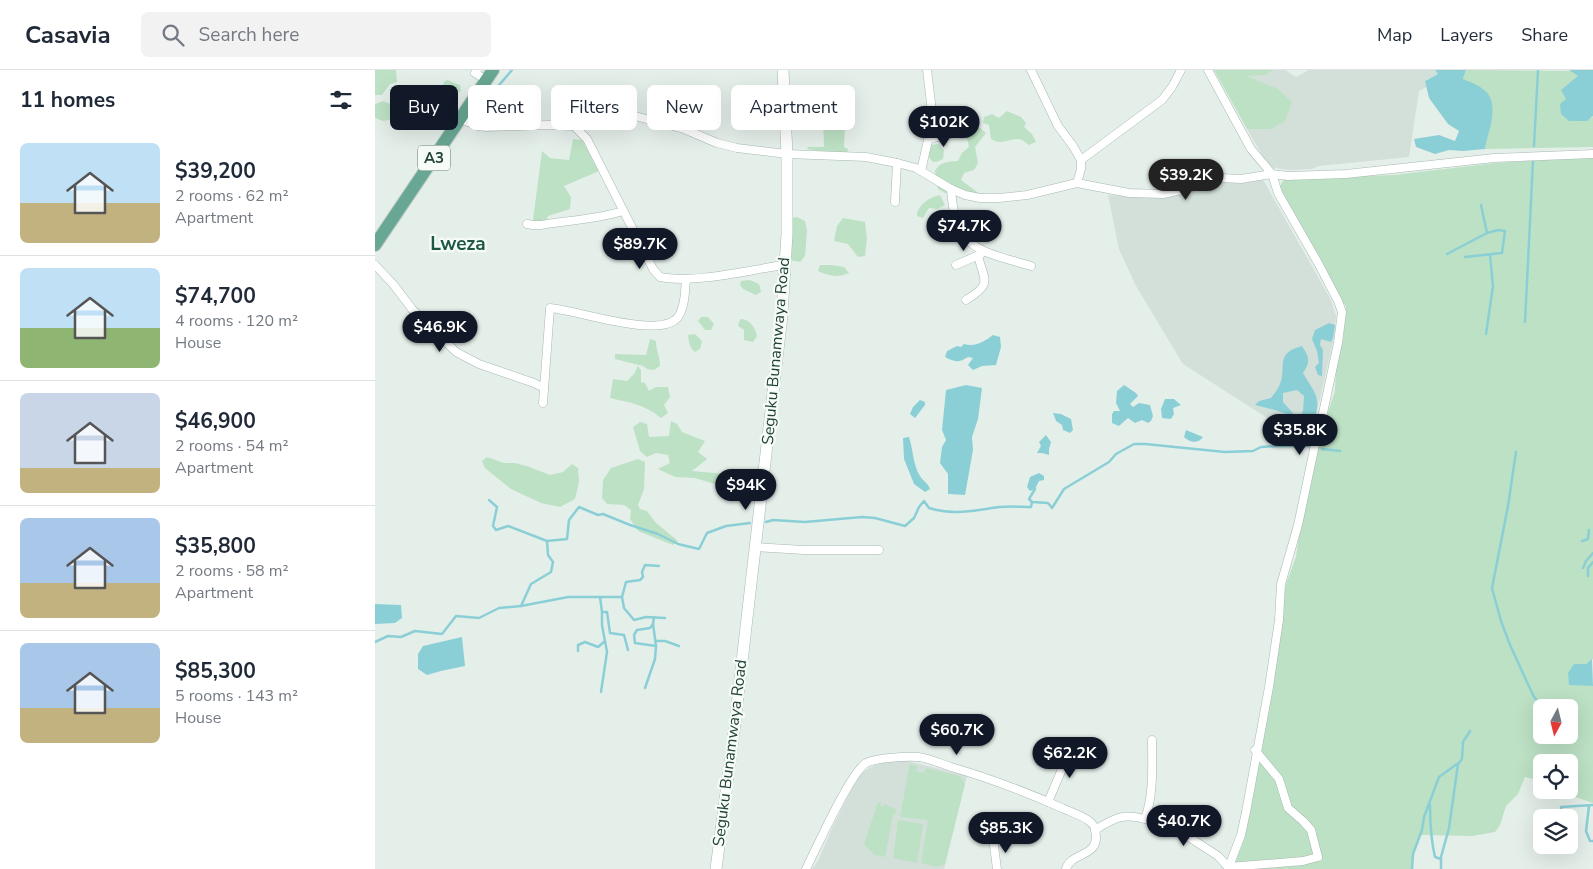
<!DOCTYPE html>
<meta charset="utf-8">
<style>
body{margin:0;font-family:"Nunito Sans",sans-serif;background:#f2f2f3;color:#1f2937;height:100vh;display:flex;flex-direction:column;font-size:19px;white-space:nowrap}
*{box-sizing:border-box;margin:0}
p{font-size:16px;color:#747a83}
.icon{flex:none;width:28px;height:28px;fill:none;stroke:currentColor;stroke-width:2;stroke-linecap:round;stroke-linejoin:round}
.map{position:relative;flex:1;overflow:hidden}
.sheet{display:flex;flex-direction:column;background:#fff;width:375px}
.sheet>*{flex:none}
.top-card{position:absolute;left:15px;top:15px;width:475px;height:45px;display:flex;gap:10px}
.needle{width:32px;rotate:187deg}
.fabs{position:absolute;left:1158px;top:629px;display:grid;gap:10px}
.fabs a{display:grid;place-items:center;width:45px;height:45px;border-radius:8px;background:#fff;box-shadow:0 5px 20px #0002;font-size:25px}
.price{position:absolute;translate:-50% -42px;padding:0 11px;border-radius:18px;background:#111827;color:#fff;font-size:16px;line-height:32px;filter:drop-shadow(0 1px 2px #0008)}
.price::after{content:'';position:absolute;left:50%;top:30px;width:15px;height:11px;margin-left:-8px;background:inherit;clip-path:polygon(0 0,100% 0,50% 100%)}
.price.selected{background:#222;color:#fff}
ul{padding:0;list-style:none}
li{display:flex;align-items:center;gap:15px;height:125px;padding:0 20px}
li+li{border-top:1px solid #e0e1e3}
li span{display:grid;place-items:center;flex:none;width:140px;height:100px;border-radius:8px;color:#555}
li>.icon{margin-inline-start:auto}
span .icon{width:60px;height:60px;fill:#fffc;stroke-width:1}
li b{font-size:21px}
h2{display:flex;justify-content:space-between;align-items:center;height:60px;padding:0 20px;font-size:21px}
.tag{padding:0 18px;border-radius:8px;background:#fff;box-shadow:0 5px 20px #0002;font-size:18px;line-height:45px}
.tag.selected{background:#111827;color:#fff}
header{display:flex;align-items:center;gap:30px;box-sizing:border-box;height:70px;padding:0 25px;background:#fff;border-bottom:1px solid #e0e1e3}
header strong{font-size:24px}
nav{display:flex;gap:28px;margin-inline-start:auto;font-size:18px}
.search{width:350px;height:45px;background:#f2f2f3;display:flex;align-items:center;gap:12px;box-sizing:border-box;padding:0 18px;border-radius:8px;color:#747a83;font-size:19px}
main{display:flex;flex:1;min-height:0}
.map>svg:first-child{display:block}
.built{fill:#d3dfd9}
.green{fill:#bde1c5;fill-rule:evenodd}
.water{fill:#8bcfd6}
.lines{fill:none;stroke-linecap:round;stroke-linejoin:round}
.stream{stroke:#8bcfd6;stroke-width:2.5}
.minor-casing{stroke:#a7b8b1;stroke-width:9}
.secondary-casing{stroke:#a3bbb1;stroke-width:12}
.primary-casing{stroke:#c1cac7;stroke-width:14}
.minor{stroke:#fff;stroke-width:8}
.secondary{stroke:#fff;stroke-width:11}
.primary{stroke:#68a793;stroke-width:12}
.labels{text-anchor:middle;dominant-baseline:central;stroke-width:4.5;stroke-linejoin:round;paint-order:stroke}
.shield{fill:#f6fbf8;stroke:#627a72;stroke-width:1}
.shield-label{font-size:15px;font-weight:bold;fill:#234238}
.street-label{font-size:16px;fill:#234238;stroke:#f6fbf8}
.quarter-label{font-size:19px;font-weight:bold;fill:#1d5645;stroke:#f6fbf8}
</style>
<header>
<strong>Casavia</strong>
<div class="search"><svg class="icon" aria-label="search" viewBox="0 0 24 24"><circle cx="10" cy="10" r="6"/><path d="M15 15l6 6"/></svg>Search here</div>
<nav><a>Map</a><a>Layers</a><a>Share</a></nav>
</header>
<main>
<section class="sheet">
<h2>11 homes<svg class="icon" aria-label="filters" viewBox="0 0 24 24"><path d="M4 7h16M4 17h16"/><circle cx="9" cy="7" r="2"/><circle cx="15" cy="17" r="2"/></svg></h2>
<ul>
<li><span style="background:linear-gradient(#bfe0f5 60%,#c2b280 0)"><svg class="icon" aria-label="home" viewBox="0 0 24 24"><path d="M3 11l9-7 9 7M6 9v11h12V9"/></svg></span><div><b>$39,200</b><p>2 rooms · 62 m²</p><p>Apartment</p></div></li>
<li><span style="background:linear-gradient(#bfe0f5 60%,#8fb573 0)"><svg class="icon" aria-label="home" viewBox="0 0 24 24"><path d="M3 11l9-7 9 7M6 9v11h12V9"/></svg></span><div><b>$74,700</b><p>4 rooms · 120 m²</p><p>House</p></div></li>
<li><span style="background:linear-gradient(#c9d6e8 75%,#c2b280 0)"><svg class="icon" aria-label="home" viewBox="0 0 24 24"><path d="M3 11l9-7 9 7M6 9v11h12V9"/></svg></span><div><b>$46,900</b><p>2 rooms · 54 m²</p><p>Apartment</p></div></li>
<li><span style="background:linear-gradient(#a9c7e8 65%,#c2b280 0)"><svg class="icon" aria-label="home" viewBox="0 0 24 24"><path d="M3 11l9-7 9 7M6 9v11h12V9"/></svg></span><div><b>$35,800</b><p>2 rooms · 58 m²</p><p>Apartment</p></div></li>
<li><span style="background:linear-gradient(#a9c7e8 65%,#c2b280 0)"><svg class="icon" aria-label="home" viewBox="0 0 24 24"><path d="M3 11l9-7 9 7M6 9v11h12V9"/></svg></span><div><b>$85,300</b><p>5 rooms · 143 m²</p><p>House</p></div></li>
</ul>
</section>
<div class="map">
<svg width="1218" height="799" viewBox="0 0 1218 799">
<rect width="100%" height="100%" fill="#e5efea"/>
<g class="built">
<polygon points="898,0 910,0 921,7 934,0 1060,0 1063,4 1051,10 1052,17 1044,21 1034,87 944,96 937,99 914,100 894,97 872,59 896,59 901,19 872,5 891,5"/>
<polygon points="887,108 956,230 961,246 959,268 935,372 933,374 808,294 761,216 744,179 733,125 780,128 806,123 845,111"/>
<polygon points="524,690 533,691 592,706 569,799 437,799 443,791 457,758 477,718 483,707 491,700 500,695 511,692"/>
</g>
<g class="green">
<polygon points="0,0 21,0 22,12 15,14 7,25 0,25"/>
<polygon points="839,0 898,0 891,5 873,6 903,19 917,32 910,51 896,59 872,59"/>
<polygon points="1091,0 1197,1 1203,6 1191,29 1194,51 1217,48 1218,46 1218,77 1110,79 1117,46 1088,9"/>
<polygon points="72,10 85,15 86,21 81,24 70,18 68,15 69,12"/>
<path d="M465 28 468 29 471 37 469 77 473 79 472 84C467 82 464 85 459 84 451 83 441 80 433 79L432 77H449L448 47 453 46 459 39H461Z"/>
<polygon points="8,31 18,35 18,44 14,50 8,51 0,48 0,34"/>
<path d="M632 41 646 47 651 53 649 57 657 64 661 72 654 75C651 73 649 71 647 70 636 66 628 77 616 69L614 55 608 53 609 47 617 44 624 48Z"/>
<path d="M605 58 611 63 600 77 603 93 599 100 589 103 586 110 605 124C588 129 578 128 563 119L560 101C566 91 572 92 583 91L587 83 594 77 591 64 595 59Z"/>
<polygon points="198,69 207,70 224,101 189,116 196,127 195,139 173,146 170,153 162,152 158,150 167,81 175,88 194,90"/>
<path d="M563 74 569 80 568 89C556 96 555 90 552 79L555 75Z"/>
<path d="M1218 87V589L1211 594 1194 614 1218 616V733L1191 724 1184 720H1194V692H1166V711L1150 707 1143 724 1131 736 1125 755 1120 762 1097 766 1046 765 1038 784 1037 799H858L870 767 909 524 912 511 921 487 928 437 939 384 960 321 961 297 968 271 971 236 966 231 907 124 905 116 909 109 1019 105 1120 93ZM1166 638H1194V665H1166Z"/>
<path d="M565 125 570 135 562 139 554 138 548 148 542 146C542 135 555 127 565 125Z"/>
<polygon points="422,147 430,151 432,160 430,186 425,192 415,190 416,148"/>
<polygon points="468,148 490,152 492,168 490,186 483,187 473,174 459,171 462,156"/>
<path d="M445 195H456L469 197 474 203C463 208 453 206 443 201Z"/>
<polygon points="375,210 384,214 386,222 381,225 368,219 365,215 366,211"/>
<polygon points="326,247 333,247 339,254 336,260 330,260 323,251"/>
<path d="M365 249C375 249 380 257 382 266L378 272 369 270V260L363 256Z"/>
<path d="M320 264 327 271 325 279 320 282C314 277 314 272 313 265Z"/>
<path d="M275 269 281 271C281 280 285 287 285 296L279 300 272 299 268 296 240 289V284L271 285Z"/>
<path d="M263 296 266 300V312L270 313 274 321 281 317H293L295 327 289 335 293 343 286 348C269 334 256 333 235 328L238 309 252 311 259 304Z"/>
<polygon points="296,351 302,354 307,362 330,371 323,382 332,389 317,401 352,404 358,403 364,415 346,416 320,408 300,407 283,399 295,393 293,385 281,383 272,387 265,381 258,357 265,352 272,354 274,367 294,366"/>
<polygon points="112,387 129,393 140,393 152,396 175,405 188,402 197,394 203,398 204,412 200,429 185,437 166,433 136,419 110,398 107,391"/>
<polygon points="263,389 270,392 269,419 263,435 265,439 272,441 280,452 303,471 298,475 263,461 255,449 256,440 249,435 232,434 227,428 228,410 236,398"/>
<polygon points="535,694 542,696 541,701 549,703 551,698 585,706 590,714 570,794 560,797 546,793 553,750 525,747"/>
<polygon points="503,732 506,733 505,736 508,737 509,734 521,739 520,745 518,745 510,787 500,785 489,774"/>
<polygon points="523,750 548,754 542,793 518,788"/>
</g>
<g class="water">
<path d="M1060 0H1091L1088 9C1095 12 1104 15 1109 20 1126 33 1113 62 1110 79L1088 81 1074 80 1060 84 1041 77 1039 69 1064 65 1080 71 1084 61 1073 54 1054 28 1050 11 1063 4Z"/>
<polygon points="1194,0 1218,0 1218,46 1212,51 1194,51 1186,44 1185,34 1191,29 1186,20 1203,6"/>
<polygon points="954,253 960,255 958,268 956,272 946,269 945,275 948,280 947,306 943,305 940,297 944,293 942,281 937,269 940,260"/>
<path d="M618 265 625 267 626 277 621 295 607 296 598 300 593 295 598 288 593 287C584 293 579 292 570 287L572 281 582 276 586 277 589 274C600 277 609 272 618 265Z"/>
<path d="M927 276C934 287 936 291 928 303 939 322 947 327 939 350H923L928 341 929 326 922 320 908 323V332L918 343 917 346 900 340 880 335 884 331 896 328C899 324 903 319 905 314 912 298 899 283 927 276Z"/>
<polygon points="591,315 607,318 603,349 597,367 598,380 590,425 573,424 573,404 565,393 567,377 571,370 567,360 571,320"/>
<polygon points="749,315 761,323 763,326 755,334 758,337 764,333 775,335 778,346 776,351 773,353 767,350 760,353 753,348 744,356 737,353 737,344 739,341 745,341 741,333 742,321"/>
<polygon points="790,329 799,329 806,335 798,338 799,344 796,349 787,348 786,339"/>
<polygon points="545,330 550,332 550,335 540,348 535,344 538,337"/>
<polygon points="678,343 686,344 696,349 698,360 695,363 688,360 687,355 681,351"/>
<path d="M811 360 828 367C823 374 815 373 809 367Z"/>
<polygon points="671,365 676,372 674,379 674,385 667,383 662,383 666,376 664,372"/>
<path d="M534 367C538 379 538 395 545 406 548 411 553 413 555 419L550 422 539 414 529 389 528 368Z"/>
<polygon points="664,403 669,406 669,410 664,411 660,419 655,421 652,417 655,407"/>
<polygon points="0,534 26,535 27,548 20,553 0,554"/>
<polygon points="87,567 90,596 66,601 52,605 43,599 43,584 48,576"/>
<polygon points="1217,589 1218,616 1194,615 1193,603 1199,594 1211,594"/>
</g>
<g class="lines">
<g class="stream">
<polyline points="95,49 137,0"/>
<polyline points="1159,76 1163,0"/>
<polyline points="1072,184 1112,163 1106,135"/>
<polyline points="1090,187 1127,183 1130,161 1123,160 1112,163"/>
<polyline points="1150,252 1158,91"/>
<polyline points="1111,264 1118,216 1115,185"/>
<polyline points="947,379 965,381"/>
<polyline points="1141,382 1133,436 1117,518 1126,551 1135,575 1158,625 1167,638"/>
<polyline points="660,419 654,429 657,432 673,433 677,438 689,419 734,392 741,384 759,374 770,374 850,382 878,381 886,377 903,376 937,376"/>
<polyline points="114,430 122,437 118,456 121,460 133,456 172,471"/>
<path d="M391 452 398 450 430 452 487 447 500 448 530 456 539 448 544 437 549 431 554 438C580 446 599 440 625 437 635 436 646 437 656 437L657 432"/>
<polyline points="1207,471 1213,469 1214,460"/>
<polyline points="1208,498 1211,491 1218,483"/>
<polyline points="1213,506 1213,498 1218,492"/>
<polyline points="225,527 247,527 249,538 259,550 271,547 290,548"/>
<polyline points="247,527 251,512 265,510 268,507 267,502 270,495 284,496"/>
<polyline points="146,536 193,527 225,527 227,542 227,555 232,582 226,622"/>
<polyline points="227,542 232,542 235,563 249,565 253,580"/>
<polyline points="279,547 278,554 275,558 262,560 259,565 260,573 281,576"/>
<polyline points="281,571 290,571 304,576"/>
<polyline points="0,572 13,566 26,567 40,561 67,564 81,546 104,548 124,538 146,536 156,514 176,502 178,492 173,485 172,471 192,469 194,450 204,437 223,445 228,444 255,455 283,464 303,474 324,479 332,463 351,456 375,453"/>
<polyline points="203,581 203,575 210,572 223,577 230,571"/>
<polyline points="270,618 280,589 281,576 278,554"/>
<path d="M1055 735C1055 753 1056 770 1060 787L1066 789"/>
<polyline points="1214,736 1211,761 1215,771 1218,771"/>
<polyline points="1187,748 1186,737 1218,735"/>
<polyline points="1037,799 1038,784 1047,760 1049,747 1064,707 1082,694"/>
<polyline points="1066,799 1066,787 1074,758 1083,694 1087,689 1088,672 1095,661"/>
</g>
<defs>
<g id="minor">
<polyline points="102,0 100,3 111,10"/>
<polyline points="656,0 683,56 698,76 706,90 706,99 702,113"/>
<polyline points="833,0 876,79 897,104 903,123 943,193 963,231 967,242 963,273 948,343 941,370 923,455 906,514 904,550 894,617 871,742 866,765 853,799"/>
<polyline points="410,28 460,21"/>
<polyline points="86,49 103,56 111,57 174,55 199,56 222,45 233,43 260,46 309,59 342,73 362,78 412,84 491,87 522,93 541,98 576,119 590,125 605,128 624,128 652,125 702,113 754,123 788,124 811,119 845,108 866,109 897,104 913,106 971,104 1119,88 1218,84"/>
<path d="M199 56 212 69 278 199 285 207C320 214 373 200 409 195"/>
<polyline points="554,69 579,63"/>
<polyline points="706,90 787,30 797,17 806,0"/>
<polyline points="546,101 556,57 556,33 552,0"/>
<path d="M576 119C580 180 605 181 656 196"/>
<polyline points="520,132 522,93"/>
<path d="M152 154C165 157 167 154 179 153 202 150 225 148 248 141"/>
<polyline points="0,195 18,214 37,239 81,282 104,294 159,313 169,318"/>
<polyline points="581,195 606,184"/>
<path d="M591 230C617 214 610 212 603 186"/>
<path d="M168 333 175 238C202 240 286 270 303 247 310 237 310 221 311 209"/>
<polyline points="380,477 429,480 504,480"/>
<polyline points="673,732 696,678"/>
<polyline points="770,749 803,760 843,786 853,797 928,791 943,787 936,760 928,751 913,738 904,709 880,680"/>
<path d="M720 760C739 748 748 743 770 749 779 724 777 696 777 670"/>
<polyline points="618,768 622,799"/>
<path d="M431 799C441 779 475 703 491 693 500 688 532 686 543 687 554 688 566 694 576 697 614 708 651 722 687 738 695 742 707 745 714 751 717 753 720 757 720 760 727 788 696 781 691 799"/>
</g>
<polyline id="secondary" points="341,799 359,661 407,245 412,164 412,84 408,0"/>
<polyline id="primary" points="0,175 118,0"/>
</defs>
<use href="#minor" class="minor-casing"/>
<use href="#secondary" class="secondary-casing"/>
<use href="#primary" class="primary-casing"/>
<use href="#minor" class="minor"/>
<use href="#secondary" class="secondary"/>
<use href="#primary" class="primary"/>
</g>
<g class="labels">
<rect class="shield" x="43" y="75.5" width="32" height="25" rx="4"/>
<g class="shield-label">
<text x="59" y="88">A3</text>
</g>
<g class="street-label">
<text transform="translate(401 281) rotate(-85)">Seguku Bunamwaya Road</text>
<text transform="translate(355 683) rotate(-83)">Seguku Bunamwaya Road</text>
</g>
<g class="quarter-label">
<text x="83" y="174">Lweza</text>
</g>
</g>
</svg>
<div class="fabs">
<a><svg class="needle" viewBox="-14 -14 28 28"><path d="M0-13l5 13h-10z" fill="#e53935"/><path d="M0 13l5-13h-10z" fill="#747a83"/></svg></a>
<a><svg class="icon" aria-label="locate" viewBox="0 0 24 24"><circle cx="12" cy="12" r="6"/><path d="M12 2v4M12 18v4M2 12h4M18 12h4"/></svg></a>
<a><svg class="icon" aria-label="layers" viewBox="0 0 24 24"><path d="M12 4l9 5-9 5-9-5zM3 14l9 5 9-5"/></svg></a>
</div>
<b class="price" style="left:569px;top:78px">$102K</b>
<b class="price selected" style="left:811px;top:131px">$39.2K</b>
<b class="price" style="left:589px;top:182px">$74.7K</b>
<b class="price" style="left:265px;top:200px">$89.7K</b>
<b class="price" style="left:65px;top:283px">$46.9K</b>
<b class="price" style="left:925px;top:386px">$35.8K</b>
<b class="price" style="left:371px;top:441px">$94K</b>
<b class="price" style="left:582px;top:686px">$60.7K</b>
<b class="price" style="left:695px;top:709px">$62.2K</b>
<b class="price" style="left:809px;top:777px">$40.7K</b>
<b class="price" style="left:631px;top:784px">$85.3K</b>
<div class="top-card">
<a class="tag selected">Buy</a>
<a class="tag">Rent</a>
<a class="tag">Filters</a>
<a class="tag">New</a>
<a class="tag">Apartment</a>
</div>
</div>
</main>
